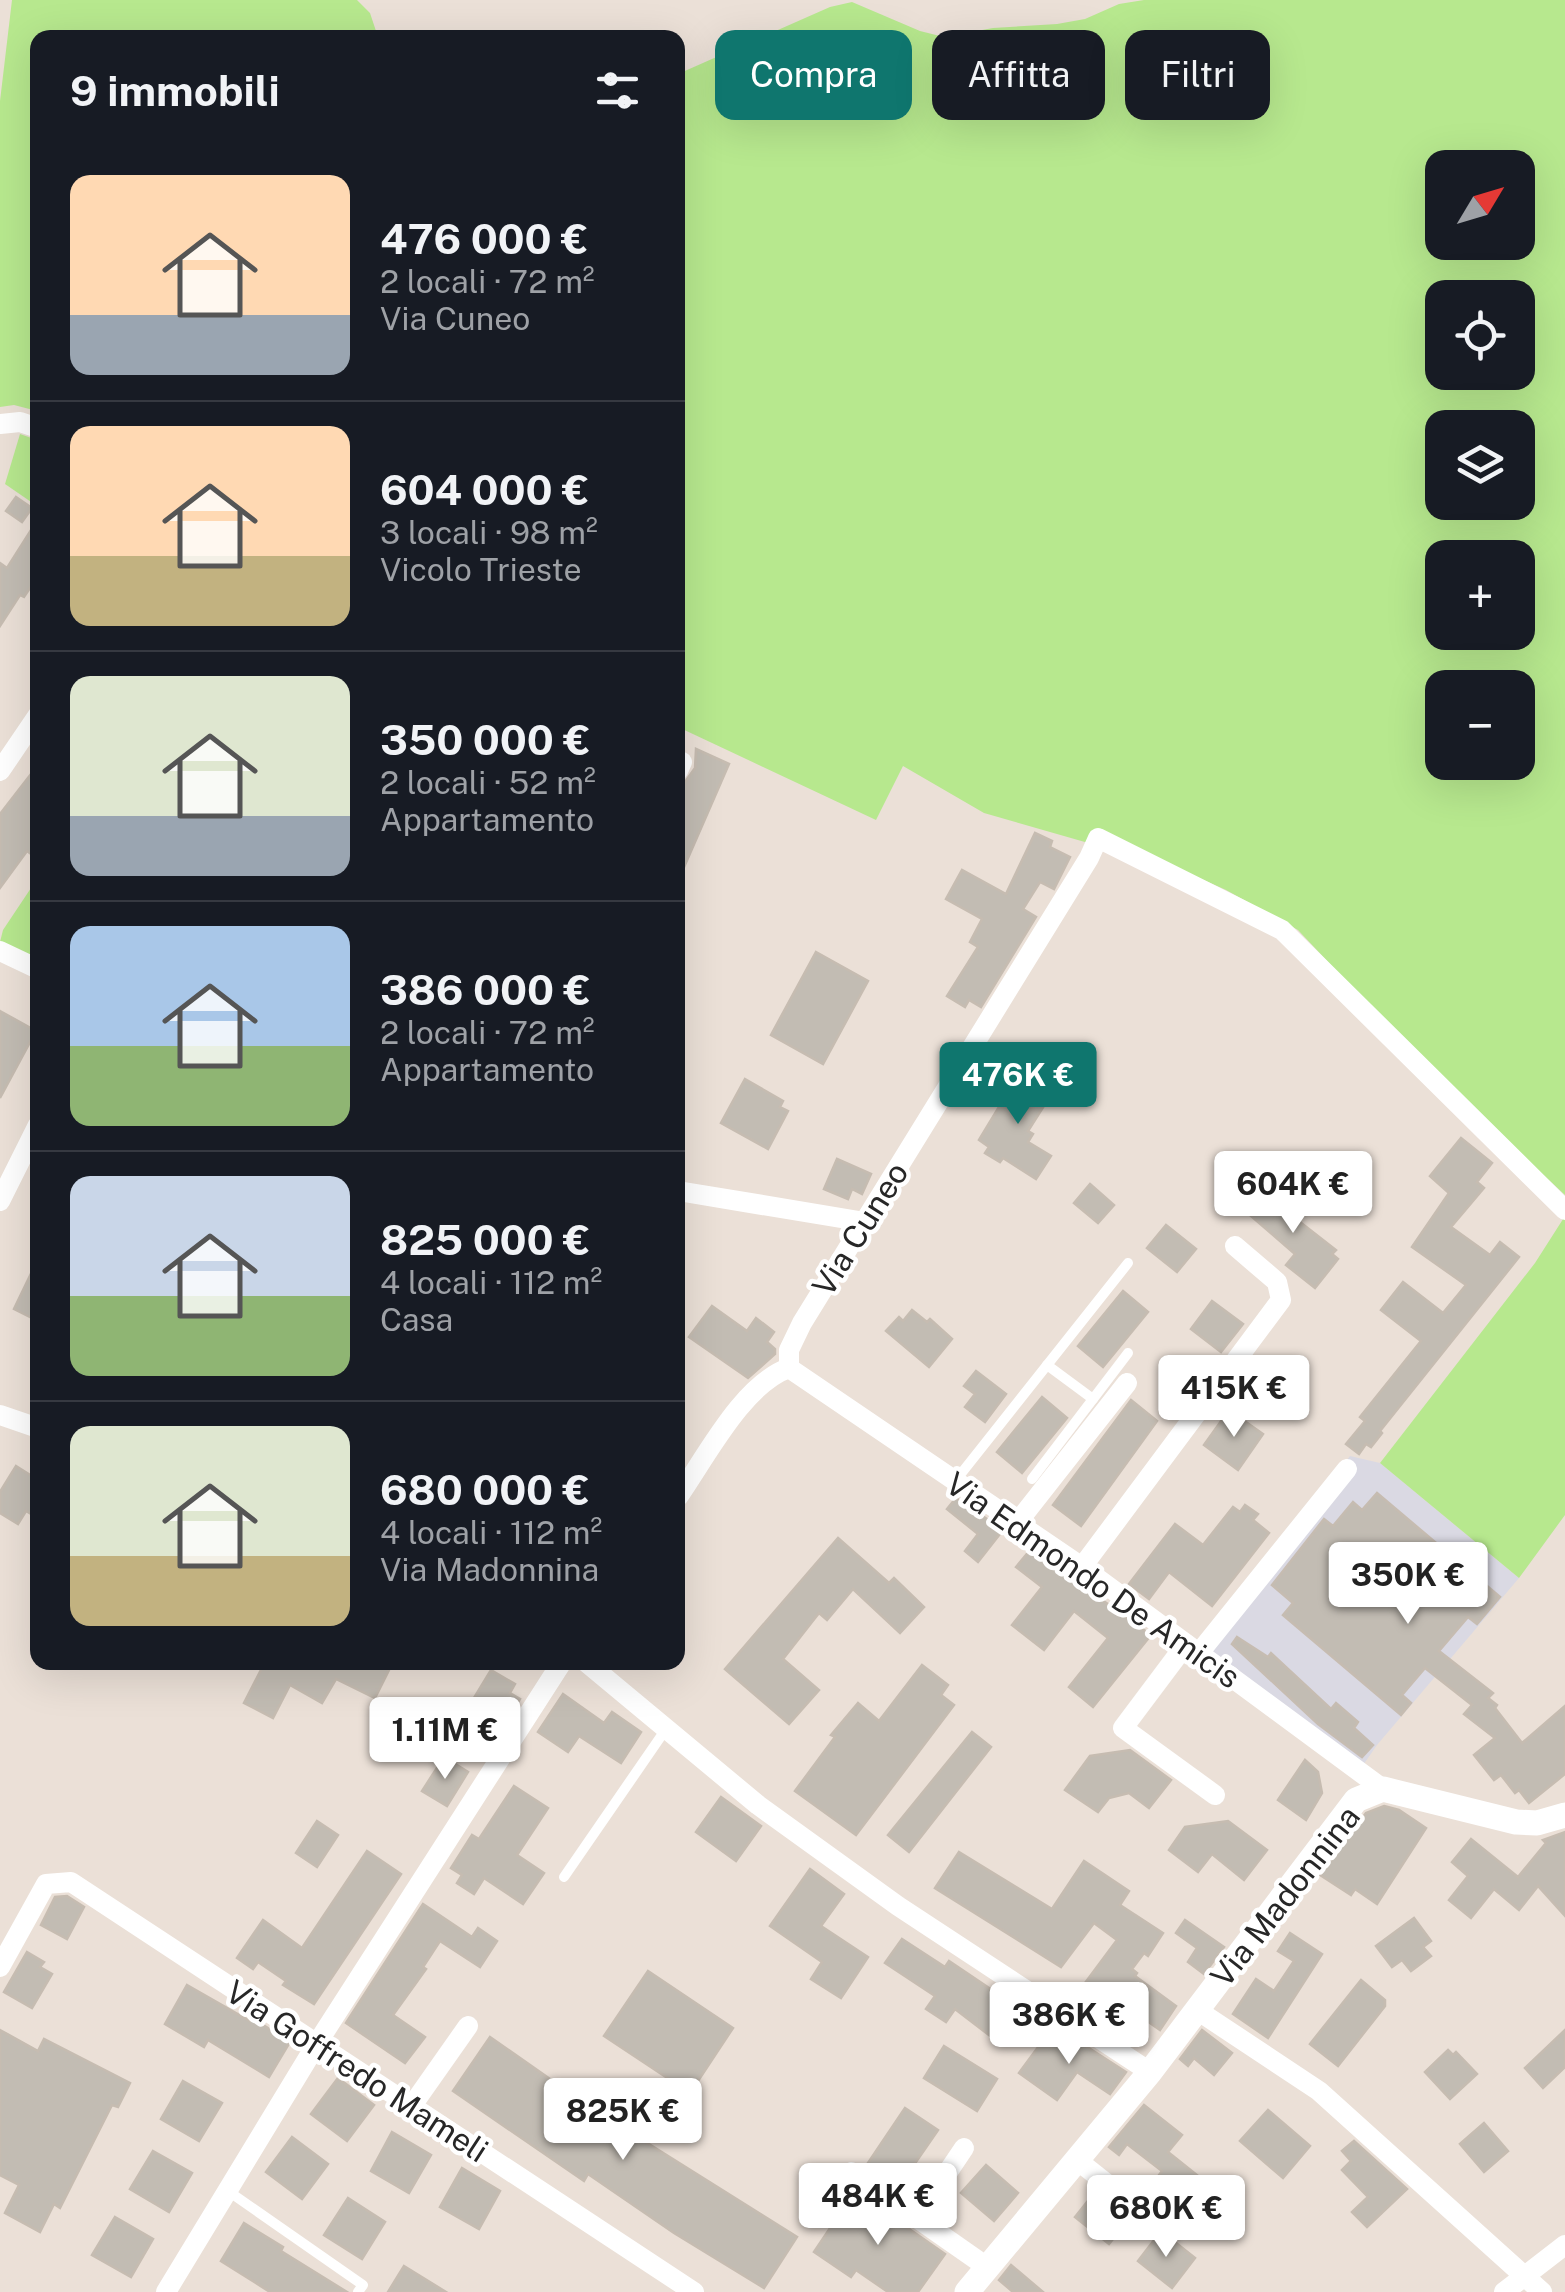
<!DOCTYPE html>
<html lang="it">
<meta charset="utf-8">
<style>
body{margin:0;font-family:"Public Sans",sans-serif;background:#20242c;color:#f1f3f6;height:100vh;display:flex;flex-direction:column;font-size:38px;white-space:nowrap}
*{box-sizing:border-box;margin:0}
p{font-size:32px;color:#9ea1a6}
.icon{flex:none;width:55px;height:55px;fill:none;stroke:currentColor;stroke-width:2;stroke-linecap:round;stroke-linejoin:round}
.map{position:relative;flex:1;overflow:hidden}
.panel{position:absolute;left:30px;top:30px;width:655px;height:1640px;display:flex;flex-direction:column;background:#171b24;border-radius:20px;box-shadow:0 10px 40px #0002}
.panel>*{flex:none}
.top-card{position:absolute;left:715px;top:30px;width:700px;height:90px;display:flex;gap:20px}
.needle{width:65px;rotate:52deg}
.fabs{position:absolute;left:1425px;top:150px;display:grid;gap:20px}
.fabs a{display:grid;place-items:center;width:110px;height:110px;border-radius:20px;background:#171b24;box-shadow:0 10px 40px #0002;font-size:50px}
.price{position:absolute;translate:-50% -85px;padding:0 22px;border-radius:10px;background:#fff;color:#222;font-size:32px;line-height:65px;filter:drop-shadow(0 2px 5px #0008)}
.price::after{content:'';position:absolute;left:50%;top:60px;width:30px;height:22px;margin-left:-15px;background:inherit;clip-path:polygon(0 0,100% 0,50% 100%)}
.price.on{background:#0f766e;color:#fff}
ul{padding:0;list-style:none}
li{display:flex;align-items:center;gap:30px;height:250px;padding:0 40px}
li+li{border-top:2px solid #363941}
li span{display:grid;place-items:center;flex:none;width:280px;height:200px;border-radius:20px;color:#555}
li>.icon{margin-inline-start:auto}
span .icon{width:120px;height:120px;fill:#fffc;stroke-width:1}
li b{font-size:42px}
h2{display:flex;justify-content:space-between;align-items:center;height:120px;padding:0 40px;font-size:42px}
.tag{padding:0 35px;border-radius:20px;background:#171b24;box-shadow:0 10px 40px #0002;font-size:35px;line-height:90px}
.tag.on{background:#0f766e;color:#fff}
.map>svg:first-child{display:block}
.industrial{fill:#dad9e3}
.green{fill:#b7e88e;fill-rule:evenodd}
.building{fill:#c2bcb3;stroke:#c6bcb1;stroke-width:2.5}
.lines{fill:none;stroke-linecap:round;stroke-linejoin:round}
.service{stroke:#fff;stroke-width:10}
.minor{stroke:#fff;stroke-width:20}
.tertiary{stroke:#fff;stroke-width:25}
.labels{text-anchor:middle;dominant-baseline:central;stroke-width:9;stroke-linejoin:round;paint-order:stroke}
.street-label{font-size:32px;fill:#272727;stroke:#fff}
</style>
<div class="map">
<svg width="1565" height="2292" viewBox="0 0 1565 2292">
<rect width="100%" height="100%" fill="#ebe0d7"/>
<polygon class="industrial" points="1350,1456 1380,1463 1519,1578 1377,1745 1359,1771 1194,1652"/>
<g class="green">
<polygon points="12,0 357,0 370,13 378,37 38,38 37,411 14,405 0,407 0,101"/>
<path d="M1144 0H1565V1195L1426 1066 1298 930 1226 890 1179 869 984 813 903 766 876 820 678 727V74L830 7 852 2 920 31 944 37 993 28 1057 24 1085 19 1119 4ZM1442 168H1518V242H1442ZM1442 298H1518V372H1442ZM1442 428H1518V502H1442ZM1442 558H1518V632H1442ZM1442 688H1518V762H1442Z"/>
<polygon points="20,434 37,440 37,506 5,484"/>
<polygon points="37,879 37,963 0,942 3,930"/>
<polygon points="1565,1216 1565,1515 1519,1578 1380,1463 1535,1263"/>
</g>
<g class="building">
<polygon points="16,497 32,508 22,522 6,511"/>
<polygon points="38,519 38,576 24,597 20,595 0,626 0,563 7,568"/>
<polygon points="696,749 729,764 678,881 678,792 695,768"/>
<polygon points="38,765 38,859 27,851 0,888 0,814"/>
<polygon points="1035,833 1052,841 1050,847 1070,857 1054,889 1040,882 1023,909 1036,917 981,1007 969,1000 965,1007 947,996 978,947 970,942 982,919 946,899 962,870 1006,894"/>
<polygon points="816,952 868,981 823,1064 771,1035"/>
<polygon points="0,1011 36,1031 0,1098"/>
<polygon points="1020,1072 1052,1093 1028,1131 1033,1134 1028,1142 1051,1156 1036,1179 1003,1158 1000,1162 985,1153 989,1147 979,1140"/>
<polygon points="745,1079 783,1101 780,1107 788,1111 768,1149 721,1123"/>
<polygon points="1461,1138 1492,1163 1477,1182 1484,1188 1451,1227 1490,1255 1500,1242 1519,1257 1380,1431 1382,1433 1371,1447 1366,1444 1359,1454 1346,1444 1365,1421 1360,1417 1421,1341 1381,1310 1403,1282 1443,1313 1466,1285 1412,1247 1449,1193 1430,1176"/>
<polygon points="837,1159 871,1174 862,1194 852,1189 848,1199 824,1189"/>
<polygon points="1090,1184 1114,1205 1098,1223 1074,1203"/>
<polygon points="1264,1184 1295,1210 1291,1215 1336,1250 1332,1254 1338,1259 1315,1288 1286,1265 1295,1254 1243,1209"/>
<polygon points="1166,1225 1196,1249 1177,1272 1147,1248"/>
<polygon points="38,1259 38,1321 14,1309"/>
<polygon points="1123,1291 1148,1312 1103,1367 1078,1346"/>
<polygon points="1212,1301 1243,1324 1221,1352 1191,1329"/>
<polygon points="712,1306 747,1331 756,1318 774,1332 767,1342 775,1349 775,1354 748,1378 689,1337"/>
<polygon points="912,1310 927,1322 930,1319 952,1339 929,1367 886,1331 899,1317 903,1321"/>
<polygon points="976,1371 1006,1394 985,1422 965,1407 975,1394 964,1386"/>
<polygon points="1042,1397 1067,1418 1022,1473 997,1452"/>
<polygon points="1131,1400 1157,1421 1081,1526 1053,1505"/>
<polygon points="1229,1410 1263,1434 1238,1470 1204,1445"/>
<polygon points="16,1466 38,1480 38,1518 26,1511 18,1524 0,1513 0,1492"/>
<polygon points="1377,1493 1500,1597 1477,1624 1468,1617 1439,1651 1493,1693 1488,1698 1497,1705 1495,1708 1522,1743 1565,1706 1565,1774 1529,1803 1519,1790 1515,1793 1501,1775 1494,1780 1474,1755 1495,1738 1464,1714 1472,1705 1425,1668 1402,1695 1411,1703 1401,1715 1283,1615 1293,1603 1272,1585 1324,1519 1333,1526 1353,1502 1362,1510"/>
<polygon points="956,1498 1003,1530 978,1562 965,1551 978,1534 947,1509"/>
<polygon points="1245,1505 1258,1514 1253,1520 1269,1533 1212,1606 1169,1572 1149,1599 1129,1584 1175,1524 1203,1545 1233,1507 1240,1512"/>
<polygon points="838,1538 889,1583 894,1578 924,1607 900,1633 853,1589 827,1620 819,1613 783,1659 819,1690 789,1724 725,1669"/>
<polygon points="1031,1549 1151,1635 1093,1707 1069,1687 1108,1638 1074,1611 1044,1650 1012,1625 1042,1587 1016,1567"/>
<polygon points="1237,1637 1268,1657 1271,1653 1331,1709 1336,1703 1358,1722 1354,1728 1373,1745 1362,1757 1318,1724 1232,1644"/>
<polygon points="265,1662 301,1662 314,1669 303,1662 393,1662 375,1698 336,1679 322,1703 290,1685 273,1718 244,1703"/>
<polygon points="922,1665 948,1685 941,1695 954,1705 856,1835 795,1791 835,1737 831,1735 858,1703 879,1721"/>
<polygon points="491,1670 515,1684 510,1693 520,1699 496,1738 477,1726 481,1720 466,1711"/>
<polygon points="563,1694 604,1723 612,1712 641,1732 621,1763 579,1736 568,1752 538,1732"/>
<polygon points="972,1732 991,1747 909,1852 888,1835"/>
<polygon points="1130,1750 1171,1780 1149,1808 1129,1793 1109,1798 1098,1812 1065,1790 1090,1756"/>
<polygon points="444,1757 468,1772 447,1806 422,1791"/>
<polygon points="1305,1760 1318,1772 1322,1793 1306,1820 1278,1800"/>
<polygon points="514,1786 548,1808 517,1855 544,1873 523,1904 484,1878 474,1894 457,1883 462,1875 451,1868 472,1835 479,1839"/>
<polygon points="721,1797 761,1826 736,1861 696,1832"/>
<polygon points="1384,1806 1399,1810 1426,1828 1377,1904 1355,1889 1351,1895 1320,1875 1366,1813"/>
<polygon points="317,1821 338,1835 317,1867 296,1853"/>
<polygon points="1228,1821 1267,1850 1244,1880 1212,1854 1198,1872 1169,1850 1185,1827"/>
<polygon points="1565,1832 1565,1916 1538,1886 1519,1910 1494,1889 1471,1918 1449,1900 1468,1876 1452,1862 1471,1839 1518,1877 1546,1843 1543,1840"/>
<polygon points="367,1851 401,1874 314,2004 283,1985 286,1981 258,1962 253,1969 237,1958 263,1920 302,1948"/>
<polygon points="959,1852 1052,1909 1084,1861 1129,1891 1120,1905 1163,1933 1148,1956 1144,1953 1132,1969 1137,1973 1135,1976 1176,2006 1160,2030 1127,2007 1123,2012 1085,1983 1117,1940 1094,1923 1061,1967 935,1888"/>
<polygon points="810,1869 844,1894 821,1926 868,1957 841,1998 811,1979 822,1962 770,1926"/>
<polygon points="67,1896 84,1907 67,1939 41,1925 55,1897"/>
<polygon points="423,1904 472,1937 478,1928 497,1941 480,1967 440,1941 423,1967 426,1969 393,2015 425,2037 405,2063 346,2023"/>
<polygon points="1414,1918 1431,1941 1423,1947 1431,1956 1411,1971 1402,1960 1392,1967 1376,1946"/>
<polygon points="1185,1920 1224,1947 1204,1974 1188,1962 1197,1948 1176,1933"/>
<polygon points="1290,1933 1322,1954 1268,2038 1233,2014 1256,1979 1274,1991 1294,1961 1278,1951"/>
<polygon points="902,1939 945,1967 949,1961 1026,2013 1002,2045 955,2009 946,2022 926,2009 935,1996 885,1963"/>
<polygon points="27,1952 44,1962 40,1967 52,1974 32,2008 4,1992"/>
<polygon points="648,1971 733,2028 690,2093 604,2036"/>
<polygon points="1361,1980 1385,2000 1385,2006 1338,2066 1310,2044"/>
<polygon points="187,1985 250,2021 252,2018 290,2042 269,2077 208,2040 204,2047 165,2024"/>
<polygon points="0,2030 38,2051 44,2039 130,2083 118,2107 112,2105 60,2208 54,2204 40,2232 5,2213 19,2185 0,2175"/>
<polygon points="1202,2030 1232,2053 1214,2075 1194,2058 1188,2066 1180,2059"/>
<polygon points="1565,2030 1565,2067 1543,2088 1525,2068"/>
<polygon points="1060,2034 1072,2042 1075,2039 1126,2072 1110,2094 1077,2072 1057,2100 1019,2073 1047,2035 1055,2041"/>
<polygon points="490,2037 590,2107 797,2237 764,2288 674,2233 588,2174 584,2181 453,2091"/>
<polygon points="944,2046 997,2079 977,2111 924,2078"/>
<polygon points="1448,2050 1453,2055 1456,2052 1477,2074 1450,2099 1425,2072"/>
<polygon points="338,2078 374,2105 347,2141 311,2114"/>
<polygon points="183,2081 222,2103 199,2141 161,2119"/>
<polygon points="1144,2105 1182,2135 1168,2152 1218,2192 1208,2204 1198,2196 1190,2207 1156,2179 1162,2171 1127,2144 1119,2155 1109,2147"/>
<polygon points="905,2108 938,2130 898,2188 866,2166"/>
<polygon points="1268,2110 1310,2146 1283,2178 1240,2141"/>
<polygon points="1484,2123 1508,2151 1484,2172 1460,2144"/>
<polygon points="392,2132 431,2155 409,2193 371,2171"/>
<polygon points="292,2137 328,2164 302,2199 266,2172"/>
<polygon points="1354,2141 1407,2189 1367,2227 1352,2212 1368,2197 1342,2170 1351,2161 1342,2151"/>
<polygon points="153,2151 192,2173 169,2212 130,2189"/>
<polygon points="986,2165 1018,2193 994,2221 961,2193"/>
<polygon points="462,2168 500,2191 479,2229 440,2207"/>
<polygon points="855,2191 945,2254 918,2292 888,2292 856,2270 851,2277 814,2252"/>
<polygon points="1095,2192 1129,2219 1109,2244 1075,2217"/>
<polygon points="348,2198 385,2222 362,2259 324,2235"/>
<polygon points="115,2217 153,2239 131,2277 92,2255"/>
<polygon points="244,2223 283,2247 281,2251 347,2292 270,2292 221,2261"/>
<polygon points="1161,2231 1195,2258 1172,2288 1138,2261"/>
<polygon points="1011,2265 1043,2292 1013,2292 999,2280"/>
<polygon points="404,2266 446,2292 388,2292"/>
</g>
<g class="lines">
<g class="service">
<polyline points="1093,1399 1128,1353"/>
<polyline points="1032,1479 1093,1399 1047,1365"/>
<polyline points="956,1480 1128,1263"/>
<polyline points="564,1877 666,1729"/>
<polyline points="228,2191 363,2285 358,2292"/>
</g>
<g class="minor">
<polyline points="0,424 20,422 38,428"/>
<polyline points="0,771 38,715"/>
<polyline points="678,771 682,762"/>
<polyline points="0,951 38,969"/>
<polyline points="678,1191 865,1222"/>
<polyline points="0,1201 38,1125"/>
<polyline points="789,1368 789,1350 802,1323 1089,858 1098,838 1282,930 1565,1210"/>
<polyline points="0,1415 38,1428"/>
<path d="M678 1497C706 1457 743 1384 789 1368L1082 1567 1383 1789"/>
<polyline points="1017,1523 1127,1383"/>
<polyline points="1082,1567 1281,1300 1277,1282 1235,1246"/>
<polyline points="1186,1644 1123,1728 1215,1795"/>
<polyline points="1199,1653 1347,1469"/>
<polyline points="586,1662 758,1805 898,1906 1150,2072"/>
<polyline points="0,1967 46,1884 71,1882 694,2292"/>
<polyline points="1197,2010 1319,2091 1542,2292"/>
<polyline points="411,2107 468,2026"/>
<polyline points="1077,2160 1140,2210"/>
<polyline points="851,2172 987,2267"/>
<polyline points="917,2218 964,2148"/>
<polyline points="166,2292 316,2045 562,1662"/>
<polyline points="1504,2292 1565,2245"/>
</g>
<polyline class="tertiary" points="967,2292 1150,2072 1356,1800 1383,1789 1516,1822 1537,1823 1565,1815"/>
</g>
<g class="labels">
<g class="street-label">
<text transform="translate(860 1229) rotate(-58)">Via Cuneo</text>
<text transform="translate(1093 1580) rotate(35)">Via Edmondo De Amicis</text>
<text transform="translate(1285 1896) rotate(-52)">Via Madonnina</text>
<text transform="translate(357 2071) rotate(33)">Via Goffredo Mameli</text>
</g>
</g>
</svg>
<div class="fabs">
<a><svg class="needle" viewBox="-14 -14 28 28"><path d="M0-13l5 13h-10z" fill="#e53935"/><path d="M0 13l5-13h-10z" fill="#9ea1a6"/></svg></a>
<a><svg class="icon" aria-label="locate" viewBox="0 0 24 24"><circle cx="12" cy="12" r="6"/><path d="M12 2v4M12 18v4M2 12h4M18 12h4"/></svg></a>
<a><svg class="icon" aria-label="layers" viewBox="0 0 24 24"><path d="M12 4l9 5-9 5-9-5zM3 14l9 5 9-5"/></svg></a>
<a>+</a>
<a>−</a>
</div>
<b class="price on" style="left:1018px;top:1127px">476K €</b>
<b class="price" style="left:1293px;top:1236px">604K €</b>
<b class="price" style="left:1234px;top:1440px">415K €</b>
<b class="price" style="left:1408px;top:1627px">350K €</b>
<b class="price" style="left:445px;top:1782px">1.11M €</b>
<b class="price" style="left:1069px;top:2067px">386K €</b>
<b class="price" style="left:623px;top:2163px">825K €</b>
<b class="price" style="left:878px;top:2248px">484K €</b>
<b class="price" style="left:1166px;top:2260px">680K €</b>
<div class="top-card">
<a class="tag on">Compra</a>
<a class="tag">Affitta</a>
<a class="tag">Filtri</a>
</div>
<section class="panel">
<h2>9 immobili<svg class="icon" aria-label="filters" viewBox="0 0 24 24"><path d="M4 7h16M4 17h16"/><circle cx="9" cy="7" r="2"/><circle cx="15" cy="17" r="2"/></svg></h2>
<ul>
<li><span style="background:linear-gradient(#ffd9b3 70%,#9aa5b1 0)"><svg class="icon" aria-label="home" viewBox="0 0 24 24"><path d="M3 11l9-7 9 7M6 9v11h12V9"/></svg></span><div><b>476 000 €</b><p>2 locali · 72 m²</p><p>Via Cuneo</p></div></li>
<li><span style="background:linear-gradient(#ffd9b3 65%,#c2b280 0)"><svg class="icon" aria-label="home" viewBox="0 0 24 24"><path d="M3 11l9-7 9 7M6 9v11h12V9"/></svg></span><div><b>604 000 €</b><p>3 locali · 98 m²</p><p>Vicolo Trieste</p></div></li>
<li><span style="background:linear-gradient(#dfe7d0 70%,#9aa5b1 0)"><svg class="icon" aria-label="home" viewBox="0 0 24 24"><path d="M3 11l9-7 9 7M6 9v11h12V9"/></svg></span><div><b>350 000 €</b><p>2 locali · 52 m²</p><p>Appartamento</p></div></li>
<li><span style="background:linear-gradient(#a9c7e8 60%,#8fb573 0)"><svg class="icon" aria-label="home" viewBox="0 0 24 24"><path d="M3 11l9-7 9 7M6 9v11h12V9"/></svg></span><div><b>386 000 €</b><p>2 locali · 72 m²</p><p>Appartamento</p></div></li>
<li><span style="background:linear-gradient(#c9d6e8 60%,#8fb573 0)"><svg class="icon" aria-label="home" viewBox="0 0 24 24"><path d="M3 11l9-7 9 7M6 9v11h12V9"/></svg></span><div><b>825 000 €</b><p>4 locali · 112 m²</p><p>Casa</p></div></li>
<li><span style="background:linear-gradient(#dfe7d0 65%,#c2b280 0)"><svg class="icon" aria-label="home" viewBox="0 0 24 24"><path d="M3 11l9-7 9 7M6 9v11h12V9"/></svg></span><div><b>680 000 €</b><p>4 locali · 112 m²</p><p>Via Madonnina</p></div></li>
</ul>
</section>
</div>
